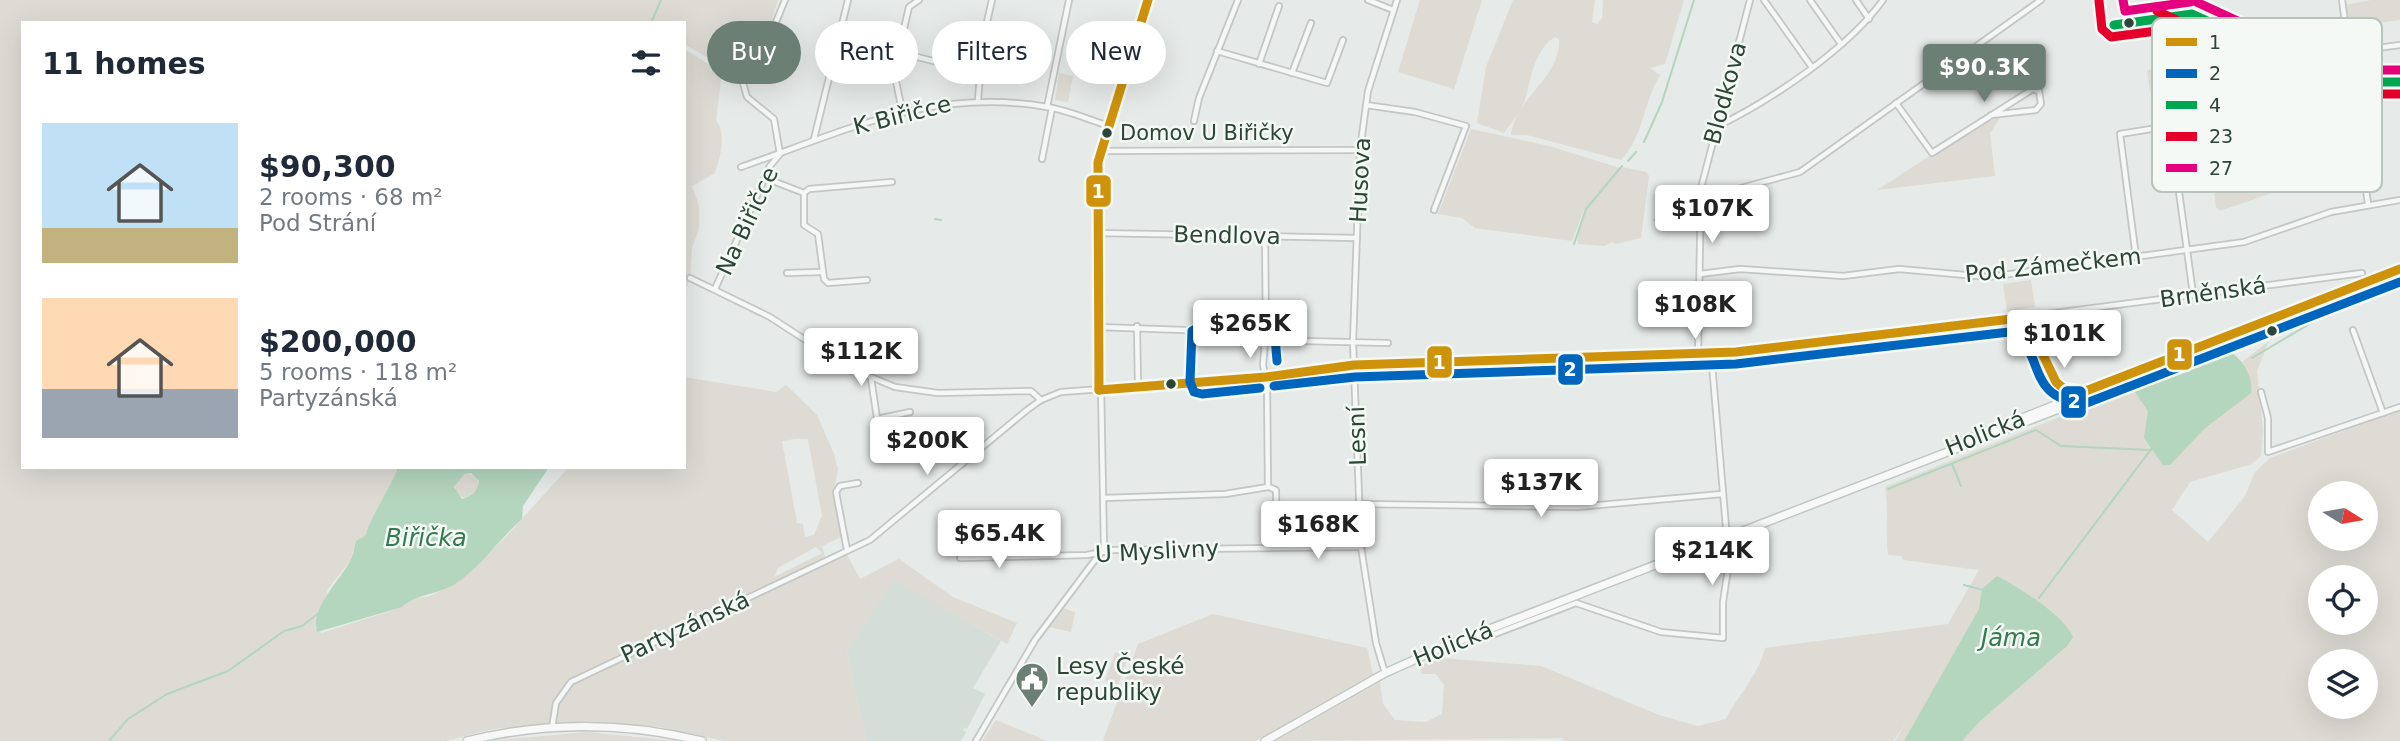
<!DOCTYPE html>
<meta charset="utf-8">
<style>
body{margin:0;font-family:"DejaVu Sans",sans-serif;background:#f6f6f7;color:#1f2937;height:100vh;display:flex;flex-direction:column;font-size:26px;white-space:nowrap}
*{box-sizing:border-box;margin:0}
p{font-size:23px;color:#747a83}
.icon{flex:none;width:38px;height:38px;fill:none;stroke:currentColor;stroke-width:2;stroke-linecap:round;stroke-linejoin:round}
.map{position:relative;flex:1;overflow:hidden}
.sheet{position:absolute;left:21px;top:21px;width:665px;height:448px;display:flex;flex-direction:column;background:#fff;border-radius:0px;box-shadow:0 7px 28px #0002}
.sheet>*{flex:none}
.banner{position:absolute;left:707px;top:21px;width:665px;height:63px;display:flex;gap:14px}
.needle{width:46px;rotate:101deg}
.buttons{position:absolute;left:2308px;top:481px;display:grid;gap:14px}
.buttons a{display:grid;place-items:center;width:70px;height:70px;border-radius:50%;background:#fff;box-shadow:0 7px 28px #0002;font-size:35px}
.price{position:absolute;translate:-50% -60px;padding:0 16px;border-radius:7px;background:#fff;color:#222;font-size:23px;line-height:46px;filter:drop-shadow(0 2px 4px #0008)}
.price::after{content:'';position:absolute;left:50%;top:42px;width:21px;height:16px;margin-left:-10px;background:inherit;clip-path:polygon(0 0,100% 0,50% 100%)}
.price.current{background:#6c7f74;color:#fff}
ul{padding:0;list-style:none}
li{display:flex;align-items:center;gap:21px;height:175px;padding:0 21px}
li span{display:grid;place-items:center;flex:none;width:196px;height:140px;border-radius:0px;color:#555}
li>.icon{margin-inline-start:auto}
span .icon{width:84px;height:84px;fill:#fffc;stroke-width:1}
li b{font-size:30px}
h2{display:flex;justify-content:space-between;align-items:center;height:84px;padding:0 21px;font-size:30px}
.chip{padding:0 24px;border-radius:32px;background:#fff;box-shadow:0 7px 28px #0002;font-size:24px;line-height:63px}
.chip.current{background:#6c7f74;color:#fff}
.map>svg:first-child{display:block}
.built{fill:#d4ddd7}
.green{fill:#dddbd4;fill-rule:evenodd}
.water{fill:#b4d5be;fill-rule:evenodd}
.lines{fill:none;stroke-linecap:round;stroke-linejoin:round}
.stream{stroke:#b4d5be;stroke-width:2}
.street-casing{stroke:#c2c6c4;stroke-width:8}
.primary-casing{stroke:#c1c8c4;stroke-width:10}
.street{stroke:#f5f7f6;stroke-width:4.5}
.primary{stroke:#f8f8f8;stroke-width:7}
.bus-1-casing{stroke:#f4f9f5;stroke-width:14}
.bus-2-casing{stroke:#f4f9f5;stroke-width:14}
.bus-3-casing{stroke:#f4f9f5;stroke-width:14}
.bus-4-casing{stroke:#f4f9f5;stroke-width:14}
.bus-5-casing{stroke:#f4f9f5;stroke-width:14}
.bus-1{stroke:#ce930b;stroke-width:9}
.bus-2{stroke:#0065bd;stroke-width:9}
.bus-3{stroke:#00a651;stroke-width:9}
.bus-4{stroke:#e4002b;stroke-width:9}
.bus-5{stroke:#e5007d;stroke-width:9}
.bus-dot{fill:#2b4536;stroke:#f4f9f5;stroke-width:2.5}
.labels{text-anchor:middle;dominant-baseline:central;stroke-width:5;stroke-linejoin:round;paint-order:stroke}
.bus-label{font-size:21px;fill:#2b4536;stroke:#f4f9f5;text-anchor:start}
.street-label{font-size:23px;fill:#2b4536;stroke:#f4f9f5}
.poi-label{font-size:23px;fill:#2b4536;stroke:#f4f9f5;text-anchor:start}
.water-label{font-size:24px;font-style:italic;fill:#337a4c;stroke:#f4f9f5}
.key{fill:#f4f9f5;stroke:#b8c3bc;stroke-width:2}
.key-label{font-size:19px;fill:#2b4536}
.line-badge{stroke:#f4f9f5;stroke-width:2.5}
.badge-label{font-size:19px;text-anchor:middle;font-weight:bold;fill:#fff}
</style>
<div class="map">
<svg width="2400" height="741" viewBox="0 0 2400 741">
<rect width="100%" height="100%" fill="#e6eae8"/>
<polygon class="built" points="894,579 1001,641 973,688 985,694 967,729 965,727 963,730 966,732 961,741 866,741 847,651"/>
<g class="green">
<path d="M0 0H778L771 22 746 65 742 61 728 59 717 63 684 44V23H23V467H398C391 488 368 520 366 535L356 541 350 561 328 589 315 628 322 633 402 607 412 598 428 597 456 583 501 542 569 467H684V377L776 392 786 385 817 415 834 454 838 469 834 491 843 536 822 546 827 564 847 555 860 579 899 559 953 597 1017 623 1007 644 894 580 847 651 866 741H724L660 727 587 721 493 729 446 741H0ZM795 439H808L822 516 814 535 805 537 803 524 797 523 782 441ZM816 547 822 553 774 577 778 568Z"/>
<polygon points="1420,0 1482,0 1454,89 1398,72"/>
<path d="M1513 0H1595L1592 22 1597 24 1602 18 1603 0H1684L1665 64 1650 68 1660 75C1643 103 1644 136 1621 160L1527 135H1511C1515 97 1561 79 1559 39L1555 37C1534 50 1531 79 1525 100 1521 111 1511 123 1504 133L1477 123 1486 67Z"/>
<polygon points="2371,0 2400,0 2400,20 2347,27 2345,5"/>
<path d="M684 49 710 65 721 80 716 120C727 135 720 157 715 173L692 186 699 206V229L692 248 690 278 684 295Z"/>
<polygon points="2195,64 2203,121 2150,92 2147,70"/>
<polygon points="1059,73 1073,76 1068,102 1055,100"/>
<polygon points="1989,118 2000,118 1990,133 1995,176 1877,190"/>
<polygon points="1471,129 1549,146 1620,168 1584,210 1572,241 1475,228 1462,218 1438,214"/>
<polygon points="2220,136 2309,178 2310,180 2220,211 2216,207 2211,166 2215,139"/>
<path d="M1623 167 1646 172 1649 176 1641 238 1616 244 1612 242 1604 246 1578 244C1574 214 1604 188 1623 167Z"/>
<polygon points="2031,280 2035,307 2007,311 2003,284"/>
<path d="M2269 341 2257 371 2263 430 2261 456 2252 464 2190 482 2172 510 2208 542 2245 496 2255 472 2270 458 2400 410V741H1895L1906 723 1893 741H1563L1562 738 1276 741 1380 682 1383 704 1395 720 1426 722 1442 714 1444 685 1436 674H1422L1419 666 1440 658 1541 666 1659 715 1698 726 1726 719C1739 694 1759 674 1765 648L1948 624 1979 570 1903 560 1902 556 1888 555C1885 532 1889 510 1885 487L2132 388 2244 367 2242 362ZM2320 494H2366V539H2320ZM2320 578H2366V623H2320ZM2320 662H2366V707H2320Z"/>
<circle cx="467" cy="486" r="12"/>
<polygon points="1063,608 1075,612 1071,632 1050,627"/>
<polygon points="1213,614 1367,648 1373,674 1255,741 1103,741 1138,644"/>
<polygon points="1115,652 1128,657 1118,685 1105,681"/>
<polygon points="996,720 1045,740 1045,741 982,741"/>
<polygon points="587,732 677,741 490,741"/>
</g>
<g class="water">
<path d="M2228 351C2242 357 2254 378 2251 393L2204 429 2170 465H2163L2144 438 2148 411 2133 389Z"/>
<path d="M398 467H549L523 506 522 519C499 539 481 567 455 584 437 595 417 593 402 607L317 632C310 609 339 581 349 563 353 557 354 548 356 541L366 535C368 520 391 488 398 467ZM471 473 479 481C477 492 473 496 462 499L454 487 464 474Z"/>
<path d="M1997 576C2018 587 2064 615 2073 637L2067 646 1980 721 1962 741H1904L1979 609 1982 589Z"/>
</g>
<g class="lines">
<g class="stream">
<polyline points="651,23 661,0"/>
<polyline points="1644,142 1662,102 1694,0"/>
<polyline points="1628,161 1636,152"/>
<polyline points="935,219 941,220"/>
<polyline points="1654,220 1683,222"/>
<polyline points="1574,244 1586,209 1622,166"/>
<polyline points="2252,358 2338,307"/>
<polyline points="1952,464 1961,486"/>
<polyline points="1888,489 2036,430 2061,446 2151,450"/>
<polyline points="1706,551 1725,556"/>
<polyline points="1964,585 1983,590"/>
<polyline points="2039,598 2152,448"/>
<polyline points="109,741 128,719 167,694 228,671 284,631 302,626 320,612"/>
</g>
<defs>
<g id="street">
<polyline points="1368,0 1393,10"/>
<polyline points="1764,0 1811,66"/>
<polyline points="1810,0 1841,44"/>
<polyline points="1856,0 1869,19"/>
<polyline points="2162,0 2318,71 2351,82 2400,82"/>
<polyline points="2342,0 2349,52"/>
<polyline points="1217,51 1327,83 1343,40"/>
<polyline points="898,52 937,62 939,51"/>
<polyline points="1259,64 1279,6"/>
<polyline points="1292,73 1311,23"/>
<polyline points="978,100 983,39 992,0"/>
<polyline points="1896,103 1932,153 2033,89 2039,91 2041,104 2036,110 1991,115"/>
<polyline points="1366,105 1415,112 1466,126 1434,210"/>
<polyline points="1047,107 1069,0"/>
<polyline points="902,110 894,72 909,7 919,0"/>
<polyline points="1194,121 1199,98 1238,0"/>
<path d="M1716 127C1770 101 1848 49 1883 0"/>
<polyline points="814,139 848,0"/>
<polyline points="1100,151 1360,150"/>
<polyline points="1042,159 1052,108"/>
<path d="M741 167C845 131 933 87 1047 107 1068 110 1089 120 1109 126"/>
<polyline points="765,178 804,193 809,189 892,182"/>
<polyline points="804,193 804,225 818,234 824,279 828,283 867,280"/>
<polyline points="1701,195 1719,194 1800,172 2041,0"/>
<polyline points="2368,204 2347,52 2400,45"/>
<polyline points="1097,233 1357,238"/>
<polyline points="1265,235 1266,329 1263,365 1267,384 1268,487"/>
<polyline points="2136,257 2120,134 2170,126 2193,294"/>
<polyline points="787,273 821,272"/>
<polyline points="1700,274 1740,269 1843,276 1899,269 1988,277 2244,242 2331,212 2400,200"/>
<polyline points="690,278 770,317 847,367 895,387 938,393 1031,391 1041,400"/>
<polyline points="715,289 770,166 780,154 774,119 747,97 743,83 747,71 769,39 785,0"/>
<polyline points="2027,325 2039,315 2362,273"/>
<polyline points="1137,326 1138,386"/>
<polyline points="1098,327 1184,330 1210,339 1388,343"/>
<polyline points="2353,330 2383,413"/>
<polyline points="1698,354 1701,188 1750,0"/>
<polyline points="2044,366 2059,402"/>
<polyline points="871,378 881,445"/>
<polyline points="2261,392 2268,418 2268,452 2400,407"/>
<polyline points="877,419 910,412"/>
<polyline points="1269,487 1276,490 1277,548"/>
<polyline points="1103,498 1225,494 1268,487"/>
<polyline points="1359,504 1577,507 1722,494"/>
<polyline points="1036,521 1037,556"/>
<polyline points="847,550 836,492 840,486 858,483"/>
<polyline points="960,558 1087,555 1113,550 1361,547"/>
<polyline points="1478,633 1482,639 1576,603 1661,632 1723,638 1723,602 1729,562 1711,353"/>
<polyline points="1385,673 1376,643 1361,547 1353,342 1360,150 1368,91 1397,0"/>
<polyline points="552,728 556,703 571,682 870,540 1027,410 1041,400 1061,392 1266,377 1354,365 1736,352 2011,319 2030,328 2056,382 2063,388 2082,392"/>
<polyline points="976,741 1035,640 1104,548 1097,172 1100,151 1148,0"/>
</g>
<g id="primary">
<polyline points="1951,446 2400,269"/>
<path d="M467 741C544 722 625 722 702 741"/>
<polyline points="1265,741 1385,673 1443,647 2400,277"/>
</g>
</defs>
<use href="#street" class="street-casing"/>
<use href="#primary" class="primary-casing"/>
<use href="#street" class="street"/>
<use href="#primary" class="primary"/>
<defs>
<g id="bus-1">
<polyline points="1202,338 1263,340"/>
<polyline points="1099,390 1266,377 1354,365 1736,352 2011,319 2030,328 2056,382 2063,388 2083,392 2400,269"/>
<polyline points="1099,390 1098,162 1148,0"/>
</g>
<g id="bus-2">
<path d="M1274 386 1355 377 1736 364 2009 332C2048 350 2022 397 2084 404L2400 282"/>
<polyline points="1260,388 1202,394 1194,392 1190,382 1192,331 1201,326 1267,328 1275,337 1277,361"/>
</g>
<polyline id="bus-3" points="2114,25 2192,14 2318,71 2351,82 2400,82"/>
<g id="bus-4">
<polyline points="2099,1 2102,29 2111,37 2194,26"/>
<polyline points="2157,11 2314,83 2350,94 2400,94"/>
</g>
<g id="bus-5">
<polyline points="2123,0 2125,11 2190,2"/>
<polyline points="2192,0 2322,60 2353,70 2400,70"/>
</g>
</defs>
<use href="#bus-1" class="bus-1-casing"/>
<use href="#bus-2" class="bus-2-casing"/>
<use href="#bus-3" class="bus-3-casing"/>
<use href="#bus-4" class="bus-4-casing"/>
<use href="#bus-5" class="bus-5-casing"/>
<use href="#bus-1" class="bus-1"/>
<use href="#bus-2" class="bus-2"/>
<use href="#bus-3" class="bus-3"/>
<use href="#bus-4" class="bus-4"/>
<use href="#bus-5" class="bus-5"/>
</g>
<defs>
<symbol id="civic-pin" viewBox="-11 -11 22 30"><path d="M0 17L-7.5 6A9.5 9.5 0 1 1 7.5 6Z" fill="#6c7f74" stroke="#f4f9f5"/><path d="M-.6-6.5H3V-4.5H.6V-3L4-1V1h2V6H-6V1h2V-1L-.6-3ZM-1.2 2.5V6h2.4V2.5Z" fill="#fff"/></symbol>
</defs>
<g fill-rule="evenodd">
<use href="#civic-pin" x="1013" y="660" width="38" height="52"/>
</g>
<g class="bus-dot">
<circle cx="2129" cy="23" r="6"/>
<circle cx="1107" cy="133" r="6"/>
<circle cx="2272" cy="331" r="6"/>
<circle cx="1171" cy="384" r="6"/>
</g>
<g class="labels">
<g class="bus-label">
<text x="1120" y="133">Domov U Biřičky</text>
</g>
<g class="street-label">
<text transform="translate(1725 93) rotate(-75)">Blodkova</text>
<text transform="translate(902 115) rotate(-14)">K Biřičce</text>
<text transform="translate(1360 180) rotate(-87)">Husova</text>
<text transform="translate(747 221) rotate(-65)">Na Biřičce</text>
<text transform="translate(1227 235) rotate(1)">Bendlova</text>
<text transform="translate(2053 265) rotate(-6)">Pod Zámečkem</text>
<text transform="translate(2213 292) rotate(-8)">Brněnská</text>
<text transform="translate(1985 433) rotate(-22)">Holická</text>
<text transform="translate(1357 436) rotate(-92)">Lesní</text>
<text transform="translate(1157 551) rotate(-3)">U Myslivny</text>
<text transform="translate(685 627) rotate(-25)">Partyzánská</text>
<text transform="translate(1453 644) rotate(-22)">Holická</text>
</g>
<g class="poi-label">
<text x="1056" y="666">Lesy České<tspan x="1056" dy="26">republiky</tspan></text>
</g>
<g class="water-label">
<text x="426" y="538">Biřička</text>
<text x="2011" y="638">Jáma</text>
</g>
</g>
<rect x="2152" y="18" width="230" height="174" rx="10" class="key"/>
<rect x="2166" y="38" width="31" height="8" fill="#ce930b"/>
<rect x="2166" y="69" width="31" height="9" fill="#0065bd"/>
<rect x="2166" y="101" width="31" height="8" fill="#00a651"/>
<rect x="2166" y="132" width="31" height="9" fill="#e4002b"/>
<rect x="2166" y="164" width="31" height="8" fill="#e5007d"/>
<g class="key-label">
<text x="2209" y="49">1</text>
<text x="2209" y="80">2</text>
<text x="2209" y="112">4</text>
<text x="2209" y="143">23</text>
<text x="2209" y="175">27</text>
</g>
<g class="line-badge">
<rect x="1085" y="174" width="27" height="34" rx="7" fill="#ce930b"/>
<rect x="2166" y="338" width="27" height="33" rx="7" fill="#ce930b"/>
<rect x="1426" y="345" width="27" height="34" rx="7" fill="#ce930b"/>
<rect x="1557" y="353" width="27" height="33" rx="7" fill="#0065bd"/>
<rect x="2060" y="385" width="27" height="34" rx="7" fill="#0065bd"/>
</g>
<g class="badge-label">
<text x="1098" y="198">1</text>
<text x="2179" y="361">1</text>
<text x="1439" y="369">1</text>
<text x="1570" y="376">2</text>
<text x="2074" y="408">2</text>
</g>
</svg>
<div class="buttons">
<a><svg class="needle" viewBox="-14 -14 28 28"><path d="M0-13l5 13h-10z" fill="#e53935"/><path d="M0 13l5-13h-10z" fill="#747a83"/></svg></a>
<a><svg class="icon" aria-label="locate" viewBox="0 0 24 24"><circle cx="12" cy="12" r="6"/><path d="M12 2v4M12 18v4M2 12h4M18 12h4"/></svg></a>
<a><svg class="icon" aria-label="layers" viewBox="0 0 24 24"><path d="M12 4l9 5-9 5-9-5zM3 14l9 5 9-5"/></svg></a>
</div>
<b class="price current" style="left:1984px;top:104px">$90.3K</b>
<b class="price" style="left:1712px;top:245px">$107K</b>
<b class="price" style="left:1695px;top:341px">$108K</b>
<b class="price" style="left:1250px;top:360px">$265K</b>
<b class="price" style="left:2064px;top:370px">$101K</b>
<b class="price" style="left:861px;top:388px">$112K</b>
<b class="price" style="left:927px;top:477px">$200K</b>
<b class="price" style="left:1541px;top:519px">$137K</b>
<b class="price" style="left:1318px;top:561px">$168K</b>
<b class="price" style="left:999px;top:570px">$65.4K</b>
<b class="price" style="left:1712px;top:587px">$214K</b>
<div class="banner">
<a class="chip current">Buy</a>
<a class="chip">Rent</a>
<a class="chip">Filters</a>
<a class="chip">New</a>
</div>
<section class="sheet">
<h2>11 homes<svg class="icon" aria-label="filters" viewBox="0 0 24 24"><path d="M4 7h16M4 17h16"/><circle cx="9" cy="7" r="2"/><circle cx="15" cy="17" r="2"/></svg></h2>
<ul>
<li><span style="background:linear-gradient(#bfe0f5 75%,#c2b280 0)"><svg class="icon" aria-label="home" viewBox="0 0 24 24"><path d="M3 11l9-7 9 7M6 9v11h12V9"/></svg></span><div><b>$90,300</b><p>2 rooms · 68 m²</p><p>Pod Strání</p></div></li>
<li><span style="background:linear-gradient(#ffd9b3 65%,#9aa5b1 0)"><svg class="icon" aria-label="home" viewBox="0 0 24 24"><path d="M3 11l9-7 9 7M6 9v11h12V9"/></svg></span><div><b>$200,000</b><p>5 rooms · 118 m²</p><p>Partyzánská</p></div></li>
</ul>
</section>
</div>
